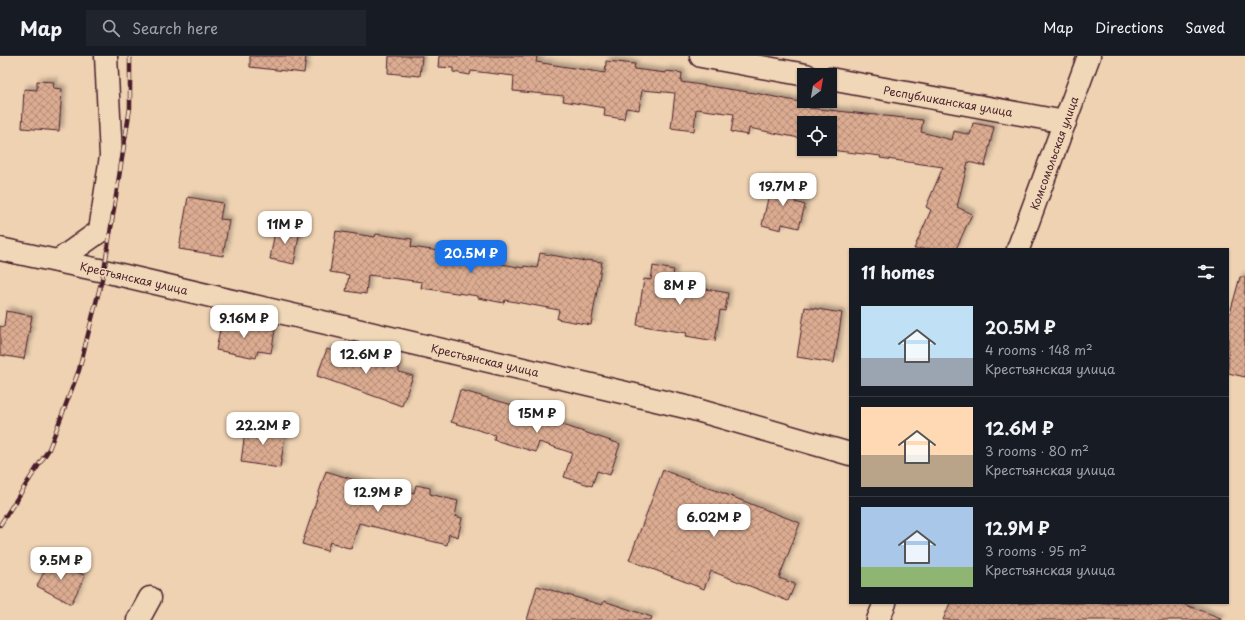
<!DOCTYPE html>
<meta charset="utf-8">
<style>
body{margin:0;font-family:"Playpen Sans",sans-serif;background:#20242c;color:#f1f3f6;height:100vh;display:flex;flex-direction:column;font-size:15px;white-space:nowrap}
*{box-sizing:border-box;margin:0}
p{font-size:13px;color:#9ea1a6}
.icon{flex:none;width:22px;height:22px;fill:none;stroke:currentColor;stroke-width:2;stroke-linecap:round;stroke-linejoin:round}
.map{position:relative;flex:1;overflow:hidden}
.details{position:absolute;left:849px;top:192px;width:380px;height:356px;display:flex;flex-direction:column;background:#171b24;border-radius:0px;box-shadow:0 1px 3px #0004}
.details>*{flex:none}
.needle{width:26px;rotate:31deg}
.buttons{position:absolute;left:797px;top:12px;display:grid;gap:8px}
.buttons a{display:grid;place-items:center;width:40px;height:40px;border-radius:0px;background:#171b24;box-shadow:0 1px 3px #0004;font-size:20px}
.price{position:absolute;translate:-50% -34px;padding:0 9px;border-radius:8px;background:#fff;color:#222;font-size:13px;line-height:26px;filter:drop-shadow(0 1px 2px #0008)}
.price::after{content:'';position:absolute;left:50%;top:24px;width:12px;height:9px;margin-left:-6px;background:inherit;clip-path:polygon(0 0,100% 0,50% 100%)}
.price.active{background:#1a73e8;color:#fff}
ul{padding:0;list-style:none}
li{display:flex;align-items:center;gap:12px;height:100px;padding:0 12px}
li+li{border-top:1px solid #363941}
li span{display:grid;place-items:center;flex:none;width:112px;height:80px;border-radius:0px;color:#555}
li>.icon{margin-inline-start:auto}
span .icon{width:48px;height:48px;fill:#fffc;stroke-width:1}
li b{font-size:17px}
h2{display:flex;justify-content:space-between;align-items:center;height:48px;padding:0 12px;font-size:17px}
header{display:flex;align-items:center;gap:24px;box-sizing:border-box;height:56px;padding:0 20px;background:#171b24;border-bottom:1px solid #363941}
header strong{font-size:19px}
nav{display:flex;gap:22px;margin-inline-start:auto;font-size:14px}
.search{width:280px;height:36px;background:#20242c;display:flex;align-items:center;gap:10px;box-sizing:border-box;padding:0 14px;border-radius:0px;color:#9ea1a6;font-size:15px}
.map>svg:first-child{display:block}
.building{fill:url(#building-cross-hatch);stroke:#4a1f2b;filter:url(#shadow)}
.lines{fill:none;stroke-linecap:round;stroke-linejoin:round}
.minor-casing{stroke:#4a1f2b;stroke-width:25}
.minor{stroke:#efd7b7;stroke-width:22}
.rail-casing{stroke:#4a1f2b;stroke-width:4.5}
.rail{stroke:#efd7b7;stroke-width:3;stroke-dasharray:9;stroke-linecap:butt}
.labels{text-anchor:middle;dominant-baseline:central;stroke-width:3;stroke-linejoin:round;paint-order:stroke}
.street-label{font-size:11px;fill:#4a1f2b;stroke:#efd7b7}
</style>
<header>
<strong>Map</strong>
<div class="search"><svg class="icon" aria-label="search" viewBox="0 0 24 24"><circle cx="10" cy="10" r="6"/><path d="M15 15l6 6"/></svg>Search here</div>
<nav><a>Map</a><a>Directions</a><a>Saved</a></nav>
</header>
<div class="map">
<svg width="1245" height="564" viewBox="0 0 1245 564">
<defs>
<pattern id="building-cross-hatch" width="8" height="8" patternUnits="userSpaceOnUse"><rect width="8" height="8" fill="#dbac91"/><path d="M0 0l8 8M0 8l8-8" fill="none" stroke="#b48b77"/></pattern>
<filter id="shadow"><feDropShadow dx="3.5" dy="-3.5" stdDeviation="2" flood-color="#0004"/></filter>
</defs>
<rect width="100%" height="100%" fill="#eed2b2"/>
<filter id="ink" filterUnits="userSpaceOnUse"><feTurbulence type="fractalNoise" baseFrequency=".025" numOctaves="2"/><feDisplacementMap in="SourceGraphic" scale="8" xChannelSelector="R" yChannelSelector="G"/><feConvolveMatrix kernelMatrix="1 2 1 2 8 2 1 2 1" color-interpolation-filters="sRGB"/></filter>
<g filter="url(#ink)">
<g class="building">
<polygon points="250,0 306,0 304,17 250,11"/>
<polygon points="389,0 422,0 420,20 388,17"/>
<polygon points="439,0 537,0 536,6 605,17 606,5 635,8 634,13 666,17 666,15 682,17 681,26 755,37 810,48 809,52 923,64 921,76 952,84 954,75 970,79 973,67 994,71 985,110 968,106 957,151 972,158 956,193 914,193 931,154 926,151 943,111 880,102 881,100 821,93 830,93 830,67 804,67 804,83 749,72 748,79 731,76 734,58 696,53 694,75 671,72 675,37 642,34 639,54 626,52 624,63 604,60 605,52 563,45 564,40 513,35 514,20 471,15 470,19 453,16 453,12 438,11"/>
<polygon points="37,25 54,26 53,32 62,33 59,75 22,72 24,33 37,34"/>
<polygon points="772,125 798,131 795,146 805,149 799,172 782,168 781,174 762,169"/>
<polygon points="188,141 223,147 220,163 229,164 223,200 179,193"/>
<polygon points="276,170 300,174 294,208 270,203"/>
<polygon points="336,175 375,181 376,178 412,183 411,191 460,198 460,200 523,212 524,210 537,212 540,197 585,205 586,204 602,206 591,269 557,263 559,254 505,244 504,247 478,242 478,240 421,232 422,226 368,219 366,238 346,235 349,219 330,216"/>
<polygon points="653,210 674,214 672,227 728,237 725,255 720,254 715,285 686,280 687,277 637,269 644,223 651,224"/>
<polygon points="1240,221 1245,221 1245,321 1228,317 1228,264"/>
<polygon points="805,251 842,257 834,307 797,301"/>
<polygon points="6,255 32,260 24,303 0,299 0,270 4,271"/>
<polygon points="222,263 275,274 271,297 258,295 256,302 216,294"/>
<polygon points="344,292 399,310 399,316 413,320 402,350 317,320 327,293 343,299"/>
<polygon points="460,334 547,359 545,363 620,388 610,419 597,415 592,430 564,421 572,397 539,386 536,396 494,384 495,379 451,366"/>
<polygon points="246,368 286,373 280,412 241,406"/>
<polygon points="663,414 800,467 779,522 795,528 788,545 711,515 704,533 629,504"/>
<polygon points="326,415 392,436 393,431 414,437 416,429 430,432 430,438 458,445 455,460 462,462 458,481 449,478 447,489 359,467 351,493 330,486 327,495 302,488"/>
<polygon points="51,502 85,520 71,548 37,530"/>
<polygon points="537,530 602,549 604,545 652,561 651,564 527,564"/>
<polygon points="950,547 1180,547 1221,562 1221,564 943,564"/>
</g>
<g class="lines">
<defs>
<g id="minor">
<polyline points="701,0 806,19"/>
<polyline points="830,23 1065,66"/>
<polyline points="0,193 104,215 690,352 850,398"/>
<polyline points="1018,193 1089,0"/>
<polyline points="58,205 100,175 111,100 106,0"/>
<polyline points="138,564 150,542"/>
<polyline points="878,564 885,547"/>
</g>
</defs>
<use href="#minor" class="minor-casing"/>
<use href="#minor" class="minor"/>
<defs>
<polyline id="rail" points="0,469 49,393 79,314 104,215 130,52 130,0"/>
</defs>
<use href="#rail" class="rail-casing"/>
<use href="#rail" class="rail"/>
</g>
</g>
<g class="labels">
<g class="street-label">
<text transform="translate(948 45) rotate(10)">Республиканская улица</text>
<text transform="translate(1054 97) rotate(-70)">Комсомольская улица</text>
<text transform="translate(134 222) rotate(13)">Крестьянская улица</text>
<text transform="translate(485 304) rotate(13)">Крестьянская улица</text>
</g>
</g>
</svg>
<div class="buttons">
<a><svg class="needle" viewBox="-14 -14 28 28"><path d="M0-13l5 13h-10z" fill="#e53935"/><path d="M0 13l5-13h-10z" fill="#9ea1a6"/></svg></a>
<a><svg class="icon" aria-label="locate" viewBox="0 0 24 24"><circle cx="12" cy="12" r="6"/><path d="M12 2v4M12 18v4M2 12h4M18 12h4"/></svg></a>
</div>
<b class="price" style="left:783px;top:151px">19.7M ₽</b>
<b class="price" style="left:285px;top:189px">11M ₽</b>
<b class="price active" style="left:471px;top:218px">20.5M ₽</b>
<b class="price" style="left:680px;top:250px">8M ₽</b>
<b class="price" style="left:244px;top:283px">9.16M ₽</b>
<b class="price" style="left:366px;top:319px">12.6M ₽</b>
<b class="price" style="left:537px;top:378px">15M ₽</b>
<b class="price" style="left:263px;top:390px">22.2M ₽</b>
<b class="price" style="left:378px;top:457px">12.9M ₽</b>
<b class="price" style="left:714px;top:482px">6.02M ₽</b>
<b class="price" style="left:61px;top:525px">9.5M ₽</b>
<section class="details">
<h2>11 homes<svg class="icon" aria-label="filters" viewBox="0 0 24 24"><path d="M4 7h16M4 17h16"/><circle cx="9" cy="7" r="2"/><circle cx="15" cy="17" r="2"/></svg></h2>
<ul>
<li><span style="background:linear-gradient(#bfe0f5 65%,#9aa5b1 0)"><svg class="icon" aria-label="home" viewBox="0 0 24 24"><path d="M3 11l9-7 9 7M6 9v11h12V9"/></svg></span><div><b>20.5M ₽</b><p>4 rooms · 148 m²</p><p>Крестьянская улица</p></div></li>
<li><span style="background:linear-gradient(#ffd9b3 60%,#b9a48a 0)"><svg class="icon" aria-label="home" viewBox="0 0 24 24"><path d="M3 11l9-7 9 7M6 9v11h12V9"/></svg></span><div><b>12.6M ₽</b><p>3 rooms · 80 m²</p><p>Крестьянская улица</p></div></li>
<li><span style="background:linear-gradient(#a9c7e8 75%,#8fb573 0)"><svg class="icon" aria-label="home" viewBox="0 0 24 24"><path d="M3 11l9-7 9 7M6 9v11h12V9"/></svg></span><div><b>12.9M ₽</b><p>3 rooms · 95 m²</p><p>Крестьянская улица</p></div></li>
</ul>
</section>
</div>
